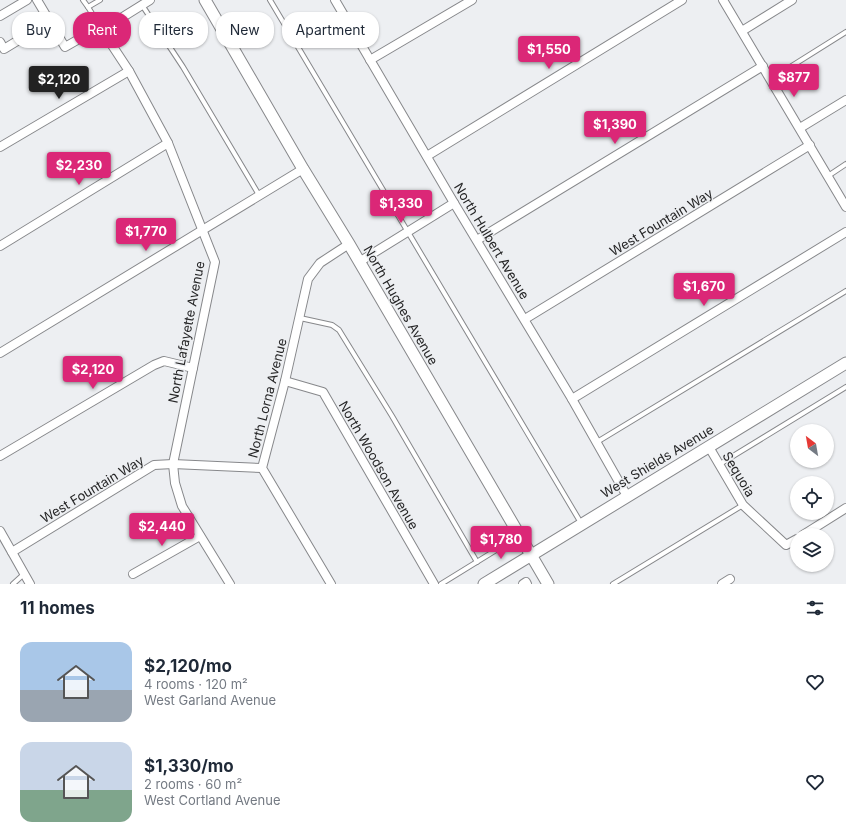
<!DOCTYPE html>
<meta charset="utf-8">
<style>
body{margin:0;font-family:Inter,sans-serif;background:#f2f2f3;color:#1f2937;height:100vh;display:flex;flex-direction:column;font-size:15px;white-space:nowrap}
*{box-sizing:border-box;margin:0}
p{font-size:13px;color:#747a83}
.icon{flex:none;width:22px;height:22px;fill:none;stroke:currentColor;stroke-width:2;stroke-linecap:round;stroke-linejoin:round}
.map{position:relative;height:584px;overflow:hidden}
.details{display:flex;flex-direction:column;background:#fff;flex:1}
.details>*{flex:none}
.hud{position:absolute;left:12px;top:12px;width:400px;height:36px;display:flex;gap:8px}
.needle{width:26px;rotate:329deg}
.tools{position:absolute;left:790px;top:424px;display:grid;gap:8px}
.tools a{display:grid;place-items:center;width:44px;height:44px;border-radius:50%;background:#fff;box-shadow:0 1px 3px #0004;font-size:20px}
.price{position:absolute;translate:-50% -34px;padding:0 9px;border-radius:4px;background:#db2777;color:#fff;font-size:13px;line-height:26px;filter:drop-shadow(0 1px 2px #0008)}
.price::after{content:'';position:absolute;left:50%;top:24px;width:12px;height:9px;margin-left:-6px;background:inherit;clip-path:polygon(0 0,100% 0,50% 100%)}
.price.active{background:#222;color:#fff}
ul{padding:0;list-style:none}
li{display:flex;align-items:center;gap:12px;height:100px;padding:0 20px}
li span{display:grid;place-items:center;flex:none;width:112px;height:80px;border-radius:12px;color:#555}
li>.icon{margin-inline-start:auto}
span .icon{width:48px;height:48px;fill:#fffc;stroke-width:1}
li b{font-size:17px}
h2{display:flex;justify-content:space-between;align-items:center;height:48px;padding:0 20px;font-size:17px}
.chip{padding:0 14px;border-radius:16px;background:#fff;box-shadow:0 1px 3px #0004;font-size:14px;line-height:36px}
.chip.active{background:#db2777;color:#fff}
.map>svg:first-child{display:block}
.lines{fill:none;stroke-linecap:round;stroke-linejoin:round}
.lane-casing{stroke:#87888b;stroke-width:6}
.street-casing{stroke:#87888b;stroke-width:10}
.secondary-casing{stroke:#87888b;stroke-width:13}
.lane{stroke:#fff;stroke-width:4}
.street{stroke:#fff;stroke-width:8}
.secondary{stroke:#fff;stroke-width:11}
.labels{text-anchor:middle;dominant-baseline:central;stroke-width:3;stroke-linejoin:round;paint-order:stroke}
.street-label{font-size:13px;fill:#262627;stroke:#edeff2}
</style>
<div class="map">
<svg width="846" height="584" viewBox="0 0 846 584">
<rect width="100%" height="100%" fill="#edeff2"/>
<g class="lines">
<defs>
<g id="lane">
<polyline points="83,0 88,7 100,0"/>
<polyline points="270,0 581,523"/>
<polyline points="142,5 183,67 259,195"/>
<polyline points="88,7 101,28"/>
<polyline points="771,79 846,32"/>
<polyline points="828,176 846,164"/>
<polyline points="300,318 332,325 339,330 392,416 477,562"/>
<polyline points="597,442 846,291"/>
<polyline points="720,464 846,387"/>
<polyline points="13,584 24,574"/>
<polyline points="441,584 501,547"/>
<polyline points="613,584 743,505"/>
</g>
<g id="street">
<polyline points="37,0 65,47 100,27"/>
<polyline points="150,0 102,30 129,71 168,143 215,262 173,464 175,483 182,506 230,584"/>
<polyline points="335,0 454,203 572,399 627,496"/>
<polyline points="723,0 846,207"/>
<polyline points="0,16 27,0"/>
<polyline points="742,31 792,0"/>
<polyline points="0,42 4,49 50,21"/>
<polyline points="370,60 472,0"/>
<polyline points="800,128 846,100"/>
<polyline points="0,147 129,71"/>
<polyline points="427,156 682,0"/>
<polyline points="477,240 763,66"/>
<polyline points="0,246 168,143"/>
<polyline points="359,262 454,203"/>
<polyline points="525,319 810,145"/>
<polyline points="0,353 303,169"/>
<polyline points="285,381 323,392 434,584"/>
<polyline points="572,399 846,232"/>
<polyline points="709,447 743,505 786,545 797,539"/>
<polyline points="0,456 154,365 164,361 193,368"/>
<polyline points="0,531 30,584"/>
<polyline points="803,535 846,508"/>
<polyline points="12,552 154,465 173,464 262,468"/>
<polyline points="133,574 200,536"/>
<polyline points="331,584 262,468 285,381 308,279 320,263 349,244"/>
<polyline points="523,584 526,582 527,584"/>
<polyline points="722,584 730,579"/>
</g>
<g id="secondary">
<polyline points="205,0 303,169 349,244 548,584"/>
<polyline points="484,584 846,363"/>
</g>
</defs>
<use href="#lane" class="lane-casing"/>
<use href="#street" class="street-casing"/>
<use href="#secondary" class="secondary-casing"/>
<use href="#lane" class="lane"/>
<use href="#street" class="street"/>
<use href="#secondary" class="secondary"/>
</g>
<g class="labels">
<g class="street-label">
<text transform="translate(661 222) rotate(-31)">West Fountain Way</text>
<text transform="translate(492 241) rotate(59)">North Hulbert Avenue</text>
<text transform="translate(401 305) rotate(60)">North Hughes Avenue</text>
<text transform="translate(186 332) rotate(-79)">North Lafayette Avenue</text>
<text transform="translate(267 398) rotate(-76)">North Lorna Avenue</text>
<text transform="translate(657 461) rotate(-31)">West Shields Avenue</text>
<text transform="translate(379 465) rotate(60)">North Woodson Avenue</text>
<text transform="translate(739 474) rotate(59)">Sequoia</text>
<text transform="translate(92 489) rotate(-31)">West Fountain Way</text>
</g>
</g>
</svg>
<div class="tools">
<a><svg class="needle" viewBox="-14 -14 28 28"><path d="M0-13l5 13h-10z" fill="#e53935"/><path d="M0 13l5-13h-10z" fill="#747a83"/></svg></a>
<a><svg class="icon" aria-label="locate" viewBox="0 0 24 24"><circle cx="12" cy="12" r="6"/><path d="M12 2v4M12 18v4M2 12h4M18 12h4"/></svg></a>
<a><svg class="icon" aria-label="layers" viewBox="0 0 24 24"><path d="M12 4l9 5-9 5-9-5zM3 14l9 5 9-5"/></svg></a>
</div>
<b class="price" style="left:549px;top:70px">$1,550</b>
<b class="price" style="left:794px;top:98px">$877</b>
<b class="price active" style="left:59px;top:100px">$2,120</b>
<b class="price" style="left:615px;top:145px">$1,390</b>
<b class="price" style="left:79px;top:186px">$2,230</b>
<b class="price" style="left:401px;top:224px">$1,330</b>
<b class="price" style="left:146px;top:252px">$1,770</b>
<b class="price" style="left:704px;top:307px">$1,670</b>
<b class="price" style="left:93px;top:390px">$2,120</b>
<b class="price" style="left:162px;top:547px">$2,440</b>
<b class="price" style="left:501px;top:560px">$1,780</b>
<div class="hud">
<a class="chip">Buy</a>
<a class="chip active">Rent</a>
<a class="chip">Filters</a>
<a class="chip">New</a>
<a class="chip">Apartment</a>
</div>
</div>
<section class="details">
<h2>11 homes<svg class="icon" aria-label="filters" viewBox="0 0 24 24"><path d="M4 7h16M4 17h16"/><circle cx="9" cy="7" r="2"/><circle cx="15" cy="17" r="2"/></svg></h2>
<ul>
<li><span style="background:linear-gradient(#a9c7e8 60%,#9aa5b1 0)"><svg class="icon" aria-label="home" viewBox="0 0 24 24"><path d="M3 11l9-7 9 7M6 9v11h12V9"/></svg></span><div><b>$2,120/mo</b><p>4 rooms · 120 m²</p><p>West Garland Avenue</p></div><svg class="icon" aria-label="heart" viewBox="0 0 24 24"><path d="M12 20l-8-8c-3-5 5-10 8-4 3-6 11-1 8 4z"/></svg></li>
<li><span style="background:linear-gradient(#c9d6e8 60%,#7fa58c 0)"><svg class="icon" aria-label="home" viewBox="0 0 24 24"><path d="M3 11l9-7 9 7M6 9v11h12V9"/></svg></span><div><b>$1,330/mo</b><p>2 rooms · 60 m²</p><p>West Cortland Avenue</p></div><svg class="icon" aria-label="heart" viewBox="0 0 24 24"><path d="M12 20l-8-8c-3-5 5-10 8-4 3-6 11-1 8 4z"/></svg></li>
</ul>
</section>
